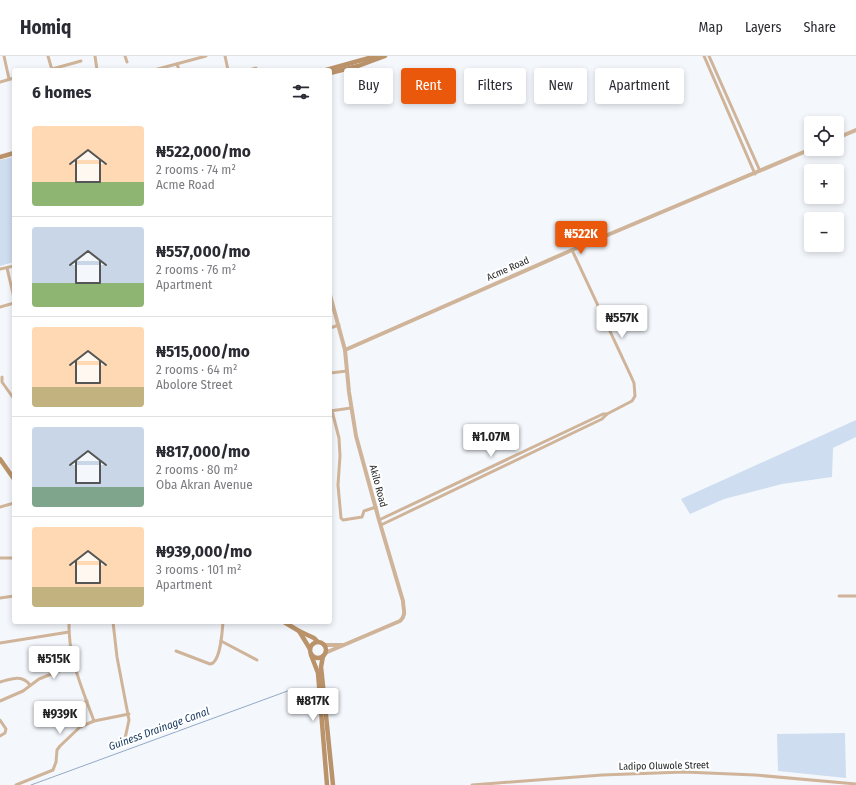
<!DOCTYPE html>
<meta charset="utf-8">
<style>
body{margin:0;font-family:"Fira Sans Condensed",sans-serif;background:#f2f2f3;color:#2b2b33;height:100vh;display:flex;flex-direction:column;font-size:15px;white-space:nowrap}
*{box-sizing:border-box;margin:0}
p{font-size:13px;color:#7c7c81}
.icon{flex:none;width:22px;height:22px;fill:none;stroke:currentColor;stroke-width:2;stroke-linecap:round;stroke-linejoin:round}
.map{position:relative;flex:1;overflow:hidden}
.details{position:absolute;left:12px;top:12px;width:320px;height:556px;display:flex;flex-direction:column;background:#fff;border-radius:4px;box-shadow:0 2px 6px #0003}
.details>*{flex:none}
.hud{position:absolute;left:344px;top:12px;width:380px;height:36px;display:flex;gap:8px}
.fabs{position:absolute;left:804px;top:60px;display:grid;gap:8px}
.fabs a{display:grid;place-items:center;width:40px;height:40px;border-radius:4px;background:#fff;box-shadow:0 2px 6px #0003;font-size:20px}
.price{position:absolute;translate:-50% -34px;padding:0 9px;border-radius:4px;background:#fff;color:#222;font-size:13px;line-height:26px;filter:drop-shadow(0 1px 2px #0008)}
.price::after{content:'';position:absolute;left:50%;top:24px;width:12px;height:9px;margin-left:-6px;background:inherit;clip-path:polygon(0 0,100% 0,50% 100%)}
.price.selected{background:#ea580c;color:#fff}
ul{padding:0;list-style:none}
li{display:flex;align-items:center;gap:12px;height:100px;padding:0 20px}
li+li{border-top:1px solid #e1e1e2}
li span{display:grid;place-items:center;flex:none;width:112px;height:80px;border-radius:4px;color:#555}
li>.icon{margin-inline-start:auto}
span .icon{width:48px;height:48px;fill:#fffc;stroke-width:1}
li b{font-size:17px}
h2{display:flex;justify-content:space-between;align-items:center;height:48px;padding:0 20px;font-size:17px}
.pill{padding:0 14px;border-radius:4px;background:#fff;box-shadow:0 2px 6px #0003;font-size:14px;line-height:36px}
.pill.selected{background:#ea580c;color:#fff}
header{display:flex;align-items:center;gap:24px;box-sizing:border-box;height:56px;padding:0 20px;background:#fff;border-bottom:1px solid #e1e1e2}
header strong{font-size:19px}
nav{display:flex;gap:22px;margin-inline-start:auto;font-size:14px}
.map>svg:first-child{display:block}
.green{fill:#ceddef}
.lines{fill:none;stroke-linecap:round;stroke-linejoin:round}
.stream{stroke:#92a9c5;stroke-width:1}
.minor{stroke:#d0b499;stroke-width:3}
.tertiary{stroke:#d0b499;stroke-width:4}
.secondary{stroke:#bb936a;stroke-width:4.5}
.labels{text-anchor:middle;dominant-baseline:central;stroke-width:4;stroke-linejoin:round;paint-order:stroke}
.street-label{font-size:10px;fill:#242627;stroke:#fff}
.water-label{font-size:11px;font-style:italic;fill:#1b3c63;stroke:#fff}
</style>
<header>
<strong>Homiq</strong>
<nav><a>Map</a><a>Layers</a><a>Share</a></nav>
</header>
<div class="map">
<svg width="856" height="729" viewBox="0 0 856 729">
<rect width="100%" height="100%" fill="#f4f8fd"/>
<g class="green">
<polygon points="13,101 14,105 14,206 0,210 0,104"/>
<polygon points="856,364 856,381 833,392 832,421 782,428 724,443 690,458 681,443"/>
<polygon points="845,677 846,722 778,715 777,678"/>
</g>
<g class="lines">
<polyline class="stream" points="31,729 293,633"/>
<g class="minor">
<polyline points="4,0 9,23"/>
<polyline points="48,0 52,14"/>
<polyline points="95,0 97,14"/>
<polyline points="125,0 127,6"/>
<polyline points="225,0 228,14"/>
<polyline points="704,0 755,118"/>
<polyline points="709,0 760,115"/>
<polyline points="177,8 179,14"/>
<polyline points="52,13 81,5"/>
<polyline points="154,14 206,0"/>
<polyline points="249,14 256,12"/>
<polyline points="0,26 14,22"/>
<polyline points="7,212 14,242"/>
<polyline points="0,213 14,210"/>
<polyline points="0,251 14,247"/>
<polyline points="330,272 339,269"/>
<polyline points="330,317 347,315"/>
<polyline points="2,321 2,326 14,343"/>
<polyline points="330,355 351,352"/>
<polyline points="332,355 339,382 340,400 338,429 341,462 343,464 362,461 364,455 376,451"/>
<polyline points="0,451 14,447"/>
<polyline points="379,464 586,366 603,358 607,358"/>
<polyline points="381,469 602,363 607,358 632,345 635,340 634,327 630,318 572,194"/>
<polyline points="0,502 14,502"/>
<polyline points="839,540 856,540"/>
<polyline points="0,542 14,540"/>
<path d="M69 566C68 602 82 632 94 665"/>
<polyline points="113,566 117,601 129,664 124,687"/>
<polyline points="221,585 257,604"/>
<polyline points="0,587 69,576"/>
<path d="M176 595 210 608 213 607C221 600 222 577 223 566"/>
<path d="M0 626C11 623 22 618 30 629"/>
<polyline points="0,645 23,635 39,623 74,609"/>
<polyline points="60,658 87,645"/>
<polyline points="0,664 6,673 5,677 0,680"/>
<polyline points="16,729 53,714 56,706 57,694 60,690 80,671 94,665 129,658"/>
<polyline points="472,729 602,719 684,716 755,719 856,728"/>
</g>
<g class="tertiary">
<polyline points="837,82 856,74"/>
<polyline points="345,294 572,194 811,93"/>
<polyline points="324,589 343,589"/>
<path d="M325 597 400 565C407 559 403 553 403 545L379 464 356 380 349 336 345 294 330 239"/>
</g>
<g class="secondary">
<polyline points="326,14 376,0"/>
<polyline points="330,17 358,10 385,0"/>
<polyline points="0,101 14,97"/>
<polyline points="0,403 14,423"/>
<polyline points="284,566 299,575 314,582 317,585"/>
<polyline points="299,575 310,593"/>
<circle cx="318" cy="594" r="8"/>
<polyline points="311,599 318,617 327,729"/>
<polyline points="323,600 321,611 322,620 333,729"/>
</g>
</g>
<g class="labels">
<g class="street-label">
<text transform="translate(508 213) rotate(-24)">Acme Road</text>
<text transform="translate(378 430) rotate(75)">Akilo Road</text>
<text transform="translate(664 710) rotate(-1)">Ladipo Oluwole Street</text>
</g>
<g class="water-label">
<text transform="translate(159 673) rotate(-20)">Guiness Drainage Canal</text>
</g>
</g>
</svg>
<div class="fabs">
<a><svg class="icon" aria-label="locate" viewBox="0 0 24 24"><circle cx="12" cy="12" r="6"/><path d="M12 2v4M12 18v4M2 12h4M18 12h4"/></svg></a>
<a>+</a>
<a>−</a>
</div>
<b class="price selected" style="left:581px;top:199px">₦522K</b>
<b class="price" style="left:622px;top:283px">₦557K</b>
<b class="price" style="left:491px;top:402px">₦1.07M</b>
<b class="price" style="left:54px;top:624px">₦515K</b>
<b class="price" style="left:313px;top:666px">₦817K</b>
<b class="price" style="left:60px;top:679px">₦939K</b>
<div class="hud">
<a class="pill">Buy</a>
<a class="pill selected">Rent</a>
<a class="pill">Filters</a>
<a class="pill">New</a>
<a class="pill">Apartment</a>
</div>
<section class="details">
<h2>6 homes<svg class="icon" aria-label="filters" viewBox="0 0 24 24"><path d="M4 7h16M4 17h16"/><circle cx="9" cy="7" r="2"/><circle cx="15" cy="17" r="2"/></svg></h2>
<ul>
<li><span style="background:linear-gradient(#ffd9b3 70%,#8fb573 0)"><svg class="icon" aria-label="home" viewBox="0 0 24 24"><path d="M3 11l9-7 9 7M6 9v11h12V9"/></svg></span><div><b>₦522,000/mo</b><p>2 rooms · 74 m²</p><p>Acme Road</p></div></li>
<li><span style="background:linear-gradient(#c9d6e8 70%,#8fb573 0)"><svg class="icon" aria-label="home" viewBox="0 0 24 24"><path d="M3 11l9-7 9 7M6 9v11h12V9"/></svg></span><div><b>₦557,000/mo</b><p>2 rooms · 76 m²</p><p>Apartment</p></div></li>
<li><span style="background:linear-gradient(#ffd9b3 75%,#c2b280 0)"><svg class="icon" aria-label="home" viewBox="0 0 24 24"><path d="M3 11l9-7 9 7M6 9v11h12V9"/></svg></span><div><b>₦515,000/mo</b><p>2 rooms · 64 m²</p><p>Abolore Street</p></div></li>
<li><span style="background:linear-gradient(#c9d6e8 75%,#7fa58c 0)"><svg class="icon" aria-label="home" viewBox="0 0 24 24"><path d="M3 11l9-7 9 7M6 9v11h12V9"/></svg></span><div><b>₦817,000/mo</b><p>2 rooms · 80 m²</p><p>Oba Akran Avenue</p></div></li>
<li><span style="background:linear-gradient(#ffd9b3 75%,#c2b280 0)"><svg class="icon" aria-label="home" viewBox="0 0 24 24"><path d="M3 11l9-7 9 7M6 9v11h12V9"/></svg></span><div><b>₦939,000/mo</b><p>3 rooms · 101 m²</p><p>Apartment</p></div></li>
</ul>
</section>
</div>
